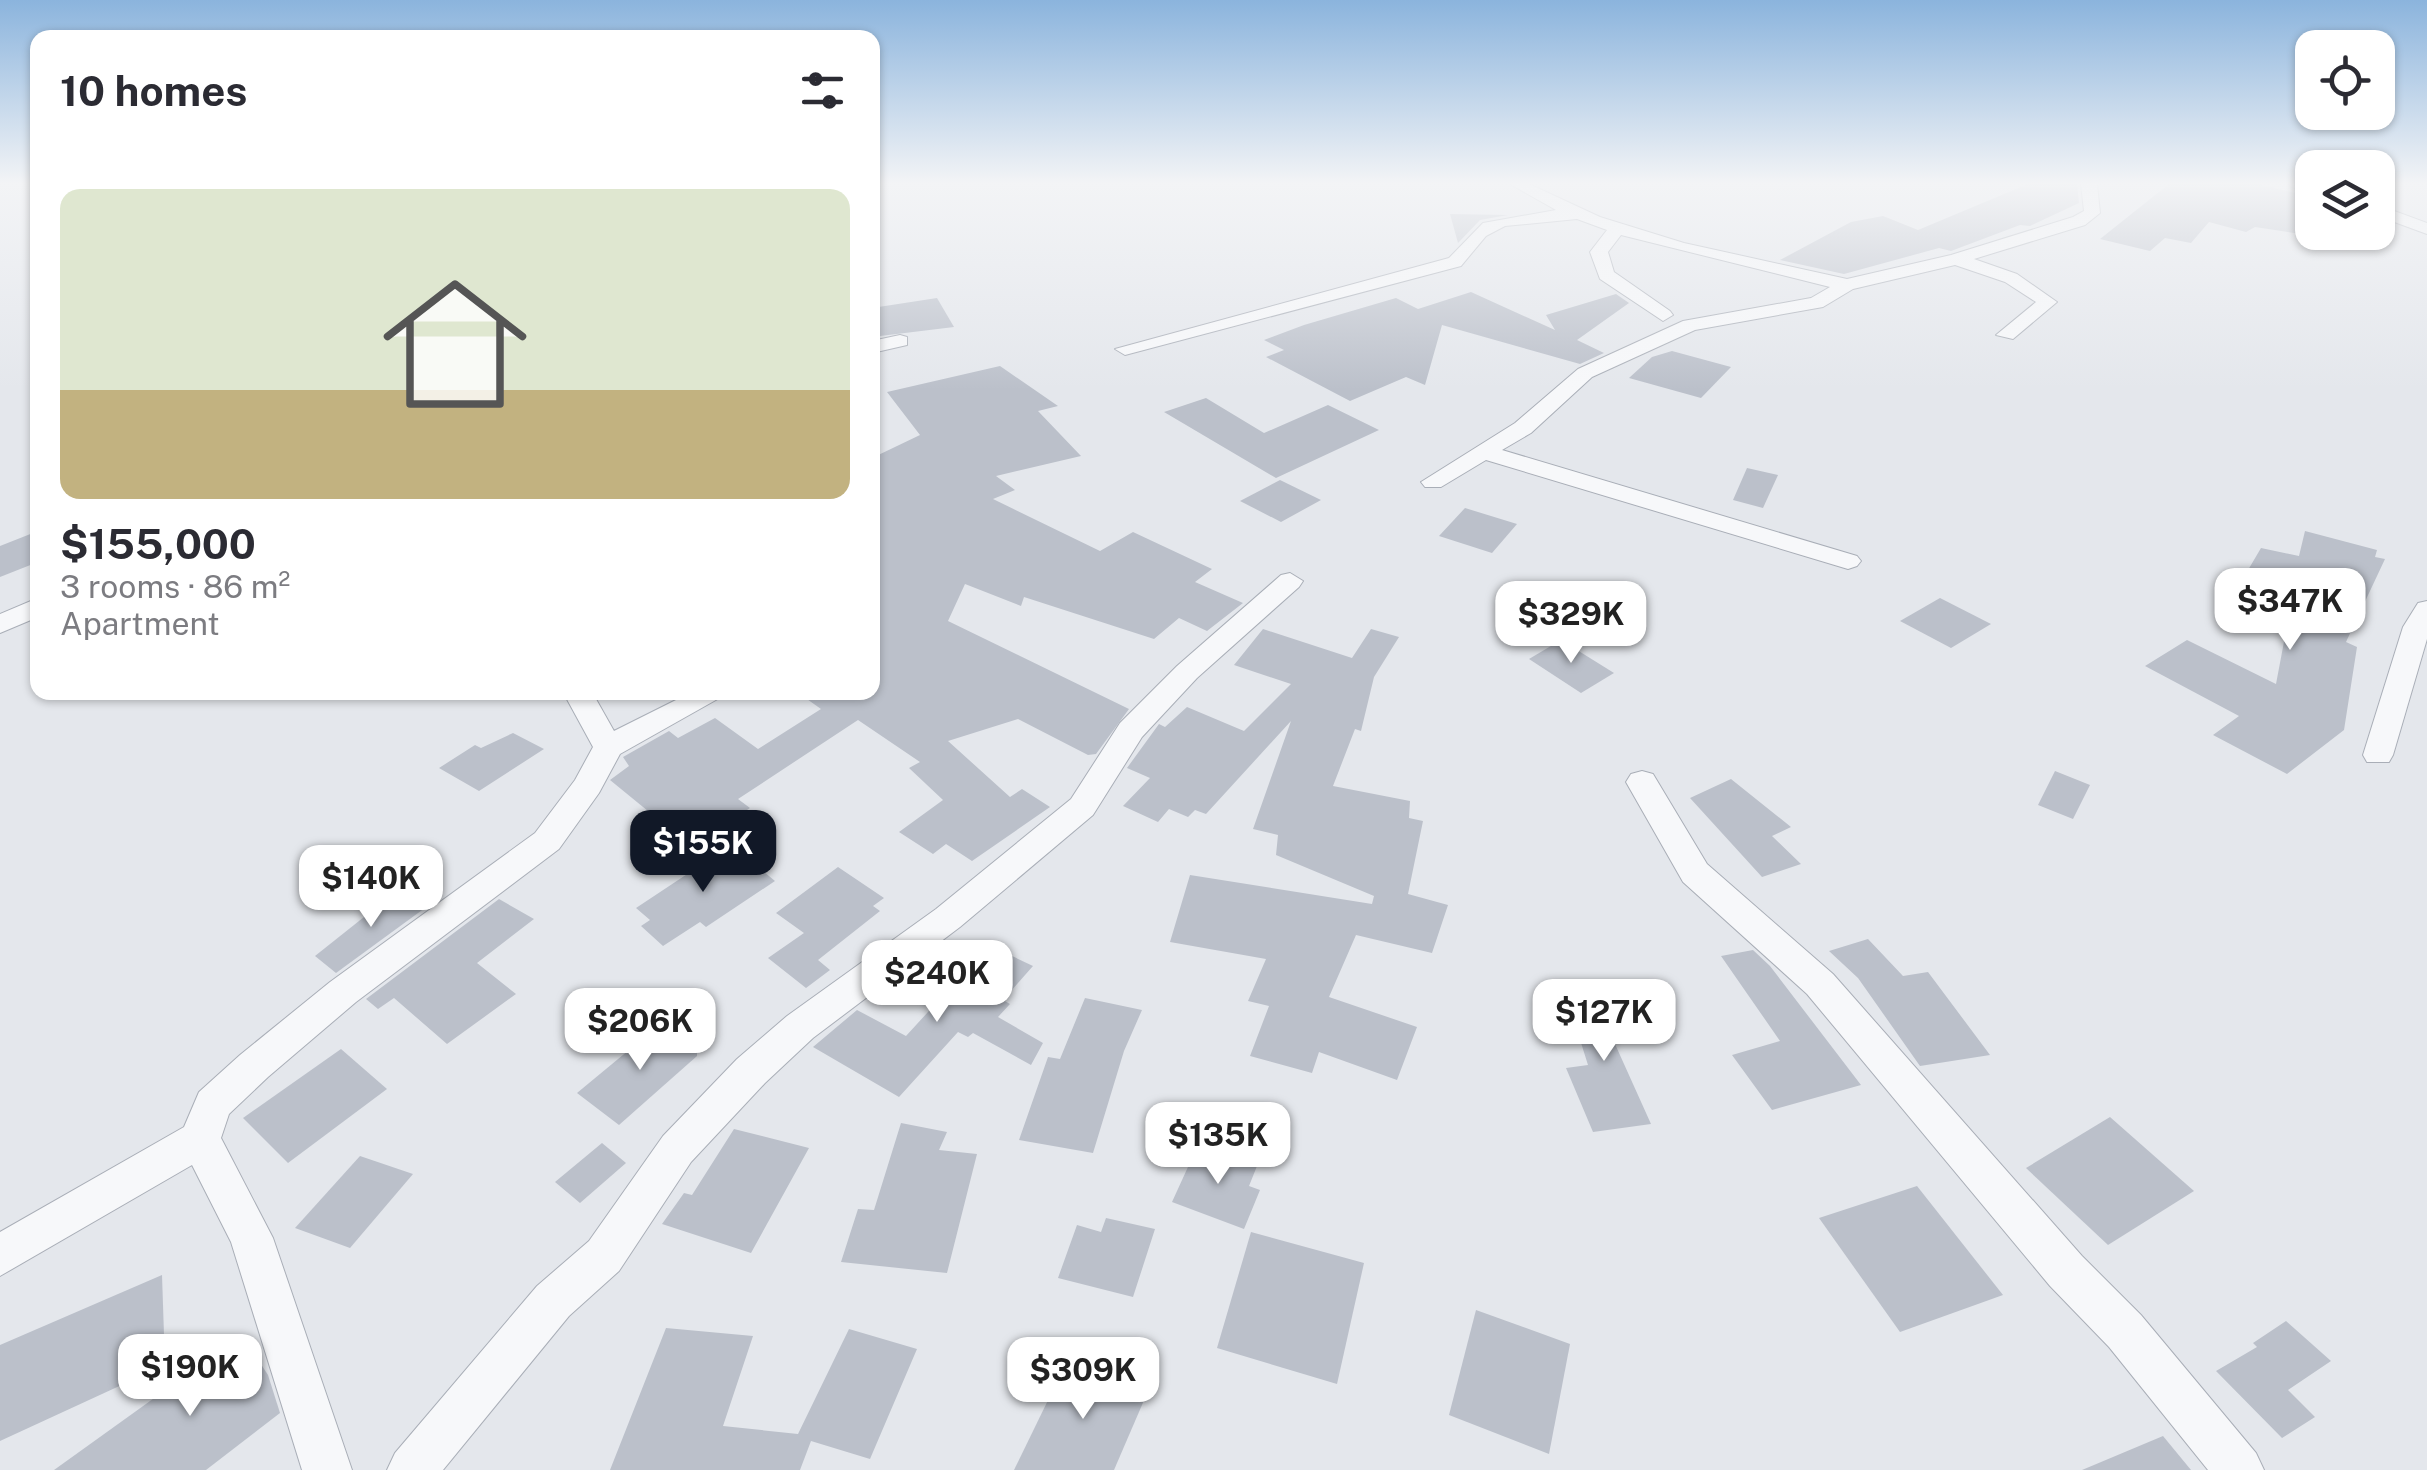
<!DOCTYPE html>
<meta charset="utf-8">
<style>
body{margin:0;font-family:"Public Sans",sans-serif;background:#f7f7f7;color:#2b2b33;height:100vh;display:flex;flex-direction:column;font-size:38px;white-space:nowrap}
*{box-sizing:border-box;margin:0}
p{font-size:32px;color:#7c7c81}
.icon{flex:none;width:55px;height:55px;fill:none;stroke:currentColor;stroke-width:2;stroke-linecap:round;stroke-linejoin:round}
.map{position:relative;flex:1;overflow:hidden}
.side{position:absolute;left:30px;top:30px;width:850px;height:670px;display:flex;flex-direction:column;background:#fff;border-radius:20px;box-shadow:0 2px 8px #0004}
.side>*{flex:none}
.buttons{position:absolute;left:2295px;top:30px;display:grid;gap:20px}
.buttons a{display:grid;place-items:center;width:100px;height:100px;border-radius:20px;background:#fff;box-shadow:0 2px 8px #0004;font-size:50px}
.price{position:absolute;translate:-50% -85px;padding:0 22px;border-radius:20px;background:#fff;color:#222;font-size:32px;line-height:65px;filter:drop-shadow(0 2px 5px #0008)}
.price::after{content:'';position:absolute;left:50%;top:60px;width:30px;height:22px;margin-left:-15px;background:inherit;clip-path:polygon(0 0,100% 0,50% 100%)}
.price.active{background:#111827;color:#fff}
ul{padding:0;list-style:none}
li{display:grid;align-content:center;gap:20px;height:530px;padding:0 30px}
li+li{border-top:2px solid #e1e1e2}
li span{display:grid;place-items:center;height:310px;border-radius:20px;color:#555}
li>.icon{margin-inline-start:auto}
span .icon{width:180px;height:180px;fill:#fffc;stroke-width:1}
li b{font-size:42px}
h2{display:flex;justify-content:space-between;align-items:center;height:120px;padding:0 30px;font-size:42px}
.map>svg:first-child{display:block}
.building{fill:#bbc0ca}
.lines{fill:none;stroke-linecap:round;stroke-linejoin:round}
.minor-casing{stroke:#a9aeb7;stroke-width:2}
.minor{fill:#f7f8fa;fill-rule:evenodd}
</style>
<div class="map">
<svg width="2427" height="1470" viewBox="0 0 2427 1470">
<rect width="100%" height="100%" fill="#e4e7ec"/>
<g class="building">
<polygon points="2028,184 2077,184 2079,203 2030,226 2020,225 1951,251 1939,248 1844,274 1780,260 1851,222 1883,216 1918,230"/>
<polygon points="2169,184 2258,184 2312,197 2312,217 2301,234 2255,227 2246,232 2209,222 2191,243 2165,238 2150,251 2100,239"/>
<polygon points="1450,214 1508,215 1480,220 1458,243"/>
<polygon points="1471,292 1555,330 1546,315 1616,294 1629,303 1577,340 1604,353 1580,364 1442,325 1425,385 1406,377 1350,401 1266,357 1284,350 1264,340 1304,325 1396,298 1418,309"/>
<polygon points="937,298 954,327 872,337 872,308"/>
<polygon points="1672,351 1731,367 1701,398 1629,378 1652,357"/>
<polygon points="1000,366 1058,406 1038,411 1081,456 996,476 1015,490 993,499 1100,551 1133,532 1212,569 1195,582 1243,603 1207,631 1179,618 1154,639 1024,597 1021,606 965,584 948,621 1129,709 1096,754 1088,755 1018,719 948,741 1010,797 1022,789 1050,807 972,861 946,844 933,854 899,832 943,800 909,768 920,762 858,720 738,799 750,808 692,847 610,780 629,766 623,757 669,731 678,738 715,718 758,749 821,709 797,692 872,692 872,458 920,435 887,392"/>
<polygon points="1206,398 1264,433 1328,405 1379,430 1276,478 1164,412"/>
<polygon points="1747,468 1778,475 1763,508 1733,500"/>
<polygon points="1280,480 1321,500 1281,522 1240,501"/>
<polygon points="1465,508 1517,524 1492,553 1439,536"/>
<polygon points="38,531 38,562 0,577 0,546"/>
<polygon points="2305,531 2377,550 2375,557 2385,559 2346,642 2357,647 2344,730 2287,774 2213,735 2239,716 2145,666 2187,640 2276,684 2290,610 2238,587 2261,548 2299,556"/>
<polygon points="1940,598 1991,624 1951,648 1900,621"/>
<polygon points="1263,629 1352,658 1371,629 1399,637 1374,677 1361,731 1355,729 1333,786 1410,801 1409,818 1423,821 1408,894 1448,905 1432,953 1356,935 1329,997 1417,1027 1397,1080 1319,1052 1312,1073 1250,1056 1269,1006 1248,1001 1266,959 1170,942 1190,875 1372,904 1374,896 1276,855 1278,835 1253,829 1291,721 1206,814 1195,810 1188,817 1169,809 1158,822 1123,806 1150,778 1127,768 1159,724 1165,727 1187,707 1244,731 1291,684 1234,665"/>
<polygon points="1561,640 1614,673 1581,693 1529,659"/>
<polygon points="513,733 544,749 479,791 439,768 475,745 481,748"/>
<polygon points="2055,771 2090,785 2073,819 2038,805"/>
<polygon points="1731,779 1791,827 1772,836 1801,864 1762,877 1690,798"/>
<polygon points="731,845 775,881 706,927 700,922 663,946 641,926 650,920 636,908"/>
<polygon points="838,867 884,898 873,906 880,911 818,960 830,970 806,988 768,958 804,933 776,913"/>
<polygon points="398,890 429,905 336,973 315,956"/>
<polygon points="499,899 534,919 477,963 516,994 447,1044 394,998 378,1009 366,999"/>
<polygon points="1868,939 1903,976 1928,972 1990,1055 1920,1066 1858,978 1829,951"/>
<polygon points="991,946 1033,966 1003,1000 1010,1004 998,1017 1043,1043 1031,1065 973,1033 968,1037 958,1032 899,1097 813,1047 857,1010 906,1036 960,977 950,971 971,949 983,955"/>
<polygon points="1753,950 1770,966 1861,1085 1772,1110 1732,1055 1780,1041 1721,956"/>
<polygon points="1617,993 1634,1043 1615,1044 1651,1124 1593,1132 1566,1068 1588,1065 1566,995"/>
<polygon points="1085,998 1142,1010 1124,1051 1093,1153 1019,1140 1048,1057 1060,1059"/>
<polygon points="664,1021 697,1043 697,1056 619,1125 577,1093"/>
<polygon points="341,1049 387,1089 288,1163 243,1118"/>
<polygon points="2110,1117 2194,1191 2108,1245 2026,1168"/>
<polygon points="901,1123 947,1132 939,1150 977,1154 947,1273 841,1262 858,1209 874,1210"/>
<polygon points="734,1129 809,1148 751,1253 662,1224 684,1193 692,1195"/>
<polygon points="602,1143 626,1163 580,1203 555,1182"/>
<polygon points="1198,1145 1257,1166 1249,1186 1260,1190 1244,1229 1172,1202"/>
<polygon points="360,1156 413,1174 350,1248 295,1228"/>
<polygon points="1917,1186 2003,1295 1900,1332 1819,1218"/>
<polygon points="1106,1218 1155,1229 1133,1297 1058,1278 1077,1225 1101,1232"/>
<polygon points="1251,1232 1364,1263 1337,1384 1217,1348"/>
<polygon points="162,1275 165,1365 0,1441 0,1345"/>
<polygon points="1476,1310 1570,1344 1549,1454 1449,1415"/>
<polygon points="2286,1321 2331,1361 2288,1390 2315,1417 2282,1438 2216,1371 2257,1347 2253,1343"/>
<polygon points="666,1328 753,1336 723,1426 798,1434 849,1329 917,1349 870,1459 811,1441 800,1470 610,1470"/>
<polygon points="242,1335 268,1375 280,1413 206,1470 54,1470"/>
<polygon points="1069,1357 1148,1391 1114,1470 1014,1470"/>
<polygon points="2163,1436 2191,1470 2082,1470"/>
</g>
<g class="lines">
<defs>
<g id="minor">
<polygon points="1510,184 1529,184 1600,217 1684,243 1847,279 1951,255 2073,217 2084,211 2081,184 2097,184 2100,213 2085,225 1974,259 2017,274 2057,302 2013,339 1996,335 2036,302 2005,282 1955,265 1853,289 1823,307 1695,330 1592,377 1531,433 1502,450 1857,556 1861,561 1857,566 1848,569 1486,460 1441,487 1425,487 1421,482 1515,423 1578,369 1683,321 1811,298 1830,287 1621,235 1608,252 1614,272 1670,311 1673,315 1663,321 1600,279 1590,252 1607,230 1577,219 1505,226 1486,236 1461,266 1125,355 1115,349 1449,258 1483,223 1556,210"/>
<polygon points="2289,184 2312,184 2312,193 2291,187"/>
<polygon points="2378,205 2427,223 2427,234 2378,216"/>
<polygon points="900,335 907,337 907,345 872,353 872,341"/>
<polygon points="1290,573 1303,581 1299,587 1197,678 1142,737 1093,815 960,927 813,1038 765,1083 691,1162 619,1271 569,1316 443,1470 387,1470 395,1453 537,1286 589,1241 663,1136 737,1059 787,1016 936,909 1071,799 1120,723 1177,666 1281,575"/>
<polygon points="38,598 38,617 0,633 0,614"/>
<polygon points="2427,601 2427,639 2393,755 2389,762 2367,762 2363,755 2403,627 2418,603"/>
<polygon points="563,692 592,692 614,731 692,692 730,692 620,754 599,793 559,849 356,1002 268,1077 229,1114 221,1138 273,1238 352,1470 302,1470 231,1242 192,1165 0,1276 0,1232 184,1127 199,1092 240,1055 330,982 535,833 575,780 593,747"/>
<polygon points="1642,771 1653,774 1707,864 1833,974 2082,1256 2141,1315 2256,1453 2264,1470 2208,1470 2109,1347 2050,1286 1807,994 1683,882 1626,782 1631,774"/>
</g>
</defs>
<use href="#minor" class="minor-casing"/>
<use href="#minor" class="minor"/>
</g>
<linearGradient id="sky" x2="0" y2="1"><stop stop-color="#8bb4dd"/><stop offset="0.47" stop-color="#f3f4f6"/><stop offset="1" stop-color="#f3f4f6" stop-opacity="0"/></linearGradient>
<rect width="2427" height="390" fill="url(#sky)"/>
</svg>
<div class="buttons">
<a><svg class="icon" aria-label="locate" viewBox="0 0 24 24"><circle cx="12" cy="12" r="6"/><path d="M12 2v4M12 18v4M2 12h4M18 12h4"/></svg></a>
<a><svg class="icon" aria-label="layers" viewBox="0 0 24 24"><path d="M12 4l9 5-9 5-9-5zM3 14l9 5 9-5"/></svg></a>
</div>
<b class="price" style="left:2290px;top:653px">$347K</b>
<b class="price" style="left:1571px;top:666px">$329K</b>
<b class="price active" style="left:703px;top:895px">$155K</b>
<b class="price" style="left:371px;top:930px">$140K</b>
<b class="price" style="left:937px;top:1025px">$240K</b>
<b class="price" style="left:1604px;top:1064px">$127K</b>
<b class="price" style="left:640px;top:1073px">$206K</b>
<b class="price" style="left:1218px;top:1187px">$135K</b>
<b class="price" style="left:190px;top:1419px">$190K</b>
<b class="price" style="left:1083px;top:1422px">$309K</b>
<section class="side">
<h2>10 homes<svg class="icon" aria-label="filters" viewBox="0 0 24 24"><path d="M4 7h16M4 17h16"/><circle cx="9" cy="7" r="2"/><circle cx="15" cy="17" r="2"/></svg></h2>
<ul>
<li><span style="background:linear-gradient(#dfe7d0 65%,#c2b280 0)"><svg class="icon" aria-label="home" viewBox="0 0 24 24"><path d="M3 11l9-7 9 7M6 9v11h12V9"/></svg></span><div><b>$155,000</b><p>3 rooms · 86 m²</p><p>Apartment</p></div></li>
</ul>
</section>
</div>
